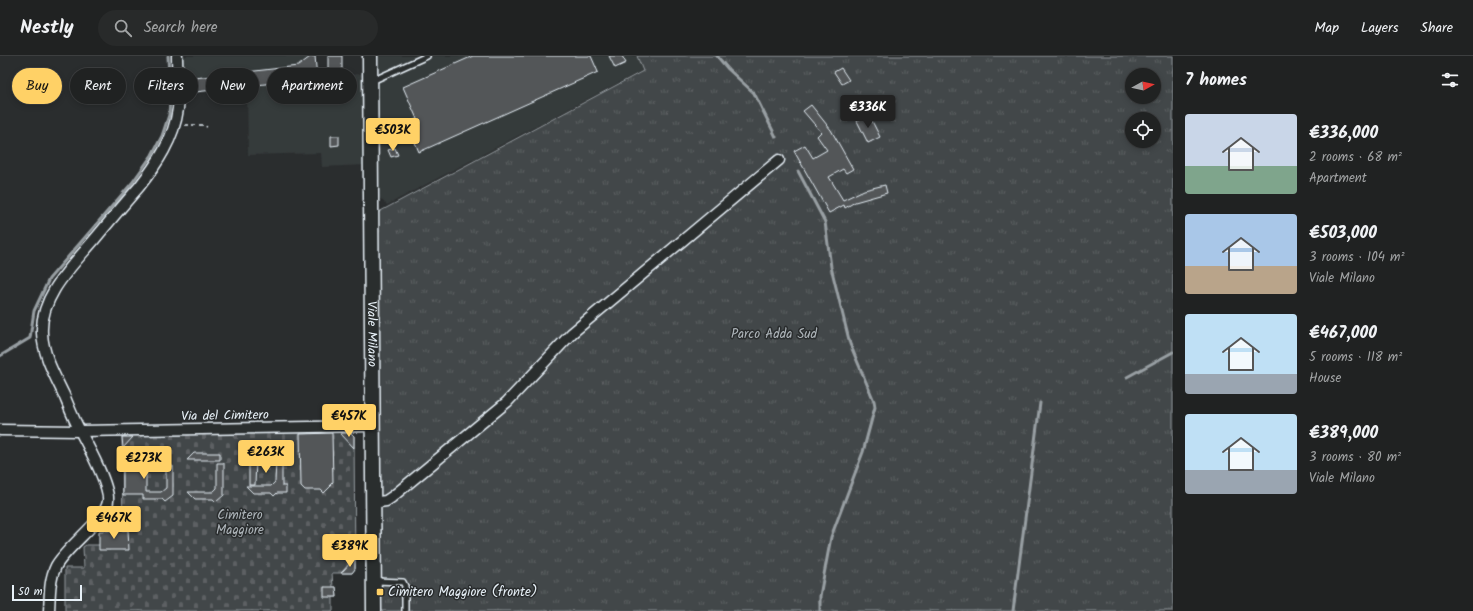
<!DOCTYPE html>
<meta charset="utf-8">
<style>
body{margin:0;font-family:Kalam,sans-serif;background:#282a2a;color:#f1f3f6;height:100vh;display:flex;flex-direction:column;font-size:15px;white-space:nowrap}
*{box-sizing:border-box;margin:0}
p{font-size:13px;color:#a2a4a5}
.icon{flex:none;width:22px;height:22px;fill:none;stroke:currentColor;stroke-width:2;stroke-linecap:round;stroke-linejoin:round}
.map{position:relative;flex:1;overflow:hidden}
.drawer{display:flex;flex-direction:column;background:#202222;width:300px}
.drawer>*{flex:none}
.top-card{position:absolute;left:12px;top:12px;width:380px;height:36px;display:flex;gap:8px}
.needle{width:26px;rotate:82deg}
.fabs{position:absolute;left:1125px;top:12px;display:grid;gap:8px}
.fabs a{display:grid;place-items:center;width:36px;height:36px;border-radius:50%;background:#202222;box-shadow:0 2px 6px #0003,0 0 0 1px #3d3f40;font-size:20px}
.scale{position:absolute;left:12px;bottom:10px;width:70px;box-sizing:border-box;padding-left:4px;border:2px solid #e8f1f8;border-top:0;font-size:11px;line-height:14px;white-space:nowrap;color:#e8f1f8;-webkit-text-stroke:3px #2a2d2e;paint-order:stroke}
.price{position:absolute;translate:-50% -34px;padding:0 9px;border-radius:4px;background:#ffd166;color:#111;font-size:13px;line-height:26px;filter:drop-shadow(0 1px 2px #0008)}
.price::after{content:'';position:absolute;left:50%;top:24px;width:12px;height:9px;margin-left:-6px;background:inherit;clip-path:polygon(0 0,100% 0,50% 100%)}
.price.on{background:#222;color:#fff}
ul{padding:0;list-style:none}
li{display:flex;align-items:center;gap:12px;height:100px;padding:0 12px}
li span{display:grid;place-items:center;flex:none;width:112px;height:80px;border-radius:4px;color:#555}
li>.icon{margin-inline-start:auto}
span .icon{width:48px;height:48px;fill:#fffc;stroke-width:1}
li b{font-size:17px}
h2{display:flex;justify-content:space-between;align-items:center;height:48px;padding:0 12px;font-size:17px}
.tag{padding:0 14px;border-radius:18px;background:#202222;box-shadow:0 2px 6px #0003,0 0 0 1px #3d3f40;font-size:14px;line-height:36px}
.tag.on{background:#ffd166;color:#111}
header{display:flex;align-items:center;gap:24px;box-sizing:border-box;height:56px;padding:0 20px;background:#202222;border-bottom:1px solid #3d3f40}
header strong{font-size:19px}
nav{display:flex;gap:22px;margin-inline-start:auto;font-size:14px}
.search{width:280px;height:36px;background:#282a2a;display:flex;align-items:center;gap:10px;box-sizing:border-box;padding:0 14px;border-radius:22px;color:#a2a4a5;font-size:15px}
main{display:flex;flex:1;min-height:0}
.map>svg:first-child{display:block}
.built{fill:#363a3b}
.cemetery{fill:url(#cemetery-stones);stroke:#959ca0}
.park{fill:url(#park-tufts);stroke:#959ca0;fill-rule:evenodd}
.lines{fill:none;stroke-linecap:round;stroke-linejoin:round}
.stream{stroke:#989fa3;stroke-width:3}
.building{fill:#535759;stroke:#e8f1f8}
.lane-casing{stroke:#e8f1f8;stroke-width:8}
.street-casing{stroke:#e8f1f8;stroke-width:13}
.secondary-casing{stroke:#e8f1f8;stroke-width:17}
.path{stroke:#e8f1f8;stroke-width:1.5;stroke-dasharray:4 3;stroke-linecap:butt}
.lane{stroke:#2a2d2e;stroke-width:5}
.street{stroke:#2a2d2e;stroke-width:10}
.secondary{stroke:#2a2d2e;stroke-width:14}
.poi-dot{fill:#ffd166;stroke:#2a2d2e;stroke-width:1.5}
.labels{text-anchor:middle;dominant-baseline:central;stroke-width:3;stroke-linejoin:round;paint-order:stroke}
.street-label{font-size:13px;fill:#e8f1f8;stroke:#2a2d2e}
.park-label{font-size:13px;fill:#aeb5ba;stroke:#2a2d2e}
.poi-label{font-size:13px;fill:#e8f1f8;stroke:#2a2d2e;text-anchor:start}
</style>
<header>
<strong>Nestly</strong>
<div class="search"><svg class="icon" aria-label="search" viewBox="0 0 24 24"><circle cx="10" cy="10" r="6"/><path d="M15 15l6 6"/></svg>Search here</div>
<nav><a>Map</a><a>Layers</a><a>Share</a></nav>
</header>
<main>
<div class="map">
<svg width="1173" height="555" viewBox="0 0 1173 555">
<defs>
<pattern id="cemetery-stones" width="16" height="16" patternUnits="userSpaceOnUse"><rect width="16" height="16" fill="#424648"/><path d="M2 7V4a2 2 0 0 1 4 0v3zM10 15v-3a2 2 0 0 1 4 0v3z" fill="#5d6163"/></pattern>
<pattern id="park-tufts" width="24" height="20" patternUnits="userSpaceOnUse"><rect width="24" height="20" fill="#424648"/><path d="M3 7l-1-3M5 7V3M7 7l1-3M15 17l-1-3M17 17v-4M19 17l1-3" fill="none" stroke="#5d6163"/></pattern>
</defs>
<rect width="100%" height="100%" fill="#2a2d2e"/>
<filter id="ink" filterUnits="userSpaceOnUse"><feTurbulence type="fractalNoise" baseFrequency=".025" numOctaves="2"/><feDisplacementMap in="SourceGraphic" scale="8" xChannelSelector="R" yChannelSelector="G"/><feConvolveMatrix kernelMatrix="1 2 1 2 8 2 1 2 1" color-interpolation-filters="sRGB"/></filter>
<g filter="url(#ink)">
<polygon class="built" points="177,0 317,0 308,3 311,23 370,17 370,0 637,0 643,14 387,149 366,129 366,109 322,111 321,97 248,99 247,30 179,37"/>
<polygon class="cemetery" points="350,376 354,380 355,513 352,517 332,517 333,531 336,531 337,541 333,541 333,555 65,555 65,512 84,512 83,491 86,489 123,489 122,380 126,377"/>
<path class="park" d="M637 0H1173V555H379L375 158 643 15ZM1132 19H1154V41H1132ZM1132 63H1154V85H1132Z"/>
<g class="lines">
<g class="stream">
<polyline points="717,0 728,13 754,37 776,81"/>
<polyline points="798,115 825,166 831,211 850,288 874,345 875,351 863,396 831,481 820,540 820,555"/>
<polyline points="0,300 30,282 34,255 49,223 132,127 152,99 162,80 169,59 170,43 168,0"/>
<polyline points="1127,321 1173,296"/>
<polyline points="1013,555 1040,347"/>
</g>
</g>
<g class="building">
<polygon points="315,0 317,22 187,37 186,23 298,10 310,1"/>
<rect x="328" y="0" width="14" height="15"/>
<polygon points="473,0 591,0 598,16 419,96 407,67 417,63 403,31"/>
<polygon points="609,0 622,0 626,7 615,12"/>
<polygon points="841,12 849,24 842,28 834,16"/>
<polygon points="811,49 831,74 853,113 846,117 843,113 829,121 843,144 864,134 885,129 887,137 855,146 845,152 844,149 829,157 794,95 805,89 813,102 827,94 817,80 821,76 803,55"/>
<polygon points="869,59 880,81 868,87 857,65"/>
<polygon points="331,80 339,80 339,89 331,90"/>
<polygon points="395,92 398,99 391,101 388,94"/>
<polygon points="332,377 333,426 330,429 331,430 324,437 321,434 305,434 301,430 300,378"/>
<polygon points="340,377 351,377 354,380 354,392"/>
<polygon points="122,381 133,381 123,392"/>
<polygon points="256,393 256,397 278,397 278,403 282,403 282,430 286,430 286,437 277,437 274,440 271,437 253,437 246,430 271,430 275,426 276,404 256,404 255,429 249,429 249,404 246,404"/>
<polygon points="194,397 220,397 220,404 187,404"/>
<polygon points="147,398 168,398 169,405 147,404"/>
<polygon points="123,402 146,402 146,436 161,436 166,432 166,411 173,410 173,440 165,446 162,443 143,443 143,439 123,439"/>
<polygon points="217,407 224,407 224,439 216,446 213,443 195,443 188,436 213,436 217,432"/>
<polygon points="128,474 129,494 99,494 99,475"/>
<polygon points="355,502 355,513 352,517 341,517"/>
<polygon points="324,531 336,531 337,541 324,541"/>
</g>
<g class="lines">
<defs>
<g id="lane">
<polyline points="372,25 427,0"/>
<polyline points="375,525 403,526 405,530 405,555"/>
</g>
<g id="street">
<polyline points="0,374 80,375 371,370"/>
<polyline points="372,447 386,445 392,441 507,346 572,277 779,104"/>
<path d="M49 555C50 540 49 524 56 510 66 491 107 462 108 445 110 430 88 390 80 375 74 364 69 351 64 339 55 320 43 299 42 277 40 240 72 210 94 184 109 166 124 148 139 131 157 108 174 83 178 53 180 36 177 17 177 0"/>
</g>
<g id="secondary">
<path id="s1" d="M370 0 374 555"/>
</g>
</defs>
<use href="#lane" class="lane-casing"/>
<use href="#street" class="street-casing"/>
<use href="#secondary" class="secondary-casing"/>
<g class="path">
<polyline points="161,24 169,23"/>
<polyline points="185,69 203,69 207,71"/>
</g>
<use href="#lane" class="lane"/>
<use href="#street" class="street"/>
<use href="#secondary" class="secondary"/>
</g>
</g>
<rect class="poi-dot" x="376" y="532" width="8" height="8" rx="2"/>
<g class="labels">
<g class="street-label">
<text stroke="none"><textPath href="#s1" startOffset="278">Viale Milano</textPath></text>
<text transform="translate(225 360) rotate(-1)">Via del Cimitero</text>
</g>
<g class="park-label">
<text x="774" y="278">Parco Adda Sud</text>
<text x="240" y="459">Cimitero<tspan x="240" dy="15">Maggiore</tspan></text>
</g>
<g class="poi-label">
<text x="388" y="536">Cimitero Maggiore (fronte)</text>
</g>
</g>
</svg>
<div class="fabs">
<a><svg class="needle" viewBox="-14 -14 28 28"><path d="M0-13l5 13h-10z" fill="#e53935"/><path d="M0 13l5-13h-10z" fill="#a2a4a5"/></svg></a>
<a><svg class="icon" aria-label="locate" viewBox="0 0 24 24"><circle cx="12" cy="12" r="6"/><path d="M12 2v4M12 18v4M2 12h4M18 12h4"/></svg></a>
</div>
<div class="scale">50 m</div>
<b class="price on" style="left:868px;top:73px">€336K</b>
<b class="price" style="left:393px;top:96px">€503K</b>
<b class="price" style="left:349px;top:382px">€457K</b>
<b class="price" style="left:266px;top:418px">€263K</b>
<b class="price" style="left:144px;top:424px">€273K</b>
<b class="price" style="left:114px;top:484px">€467K</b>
<b class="price" style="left:350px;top:512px">€389K</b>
<div class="top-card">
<a class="tag on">Buy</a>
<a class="tag">Rent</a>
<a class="tag">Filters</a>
<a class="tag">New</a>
<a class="tag">Apartment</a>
</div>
</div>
<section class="drawer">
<h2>7 homes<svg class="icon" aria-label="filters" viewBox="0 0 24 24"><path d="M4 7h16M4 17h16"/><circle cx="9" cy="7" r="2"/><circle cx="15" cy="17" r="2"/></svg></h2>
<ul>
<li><span style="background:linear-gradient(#c9d6e8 65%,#7fa58c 0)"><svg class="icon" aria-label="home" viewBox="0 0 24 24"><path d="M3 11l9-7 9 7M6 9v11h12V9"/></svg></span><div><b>€336,000</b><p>2 rooms · 68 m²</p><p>Apartment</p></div></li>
<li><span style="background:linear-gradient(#a9c7e8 65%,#b9a48a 0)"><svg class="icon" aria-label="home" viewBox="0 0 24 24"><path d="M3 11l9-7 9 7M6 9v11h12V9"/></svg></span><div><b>€503,000</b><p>3 rooms · 104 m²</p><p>Viale Milano</p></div></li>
<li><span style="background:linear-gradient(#bfe0f5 75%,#9aa5b1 0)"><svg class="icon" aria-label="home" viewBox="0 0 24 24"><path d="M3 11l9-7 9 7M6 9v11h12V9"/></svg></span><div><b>€467,000</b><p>5 rooms · 118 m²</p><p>House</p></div></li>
<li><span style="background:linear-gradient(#bfe0f5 70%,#9aa5b1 0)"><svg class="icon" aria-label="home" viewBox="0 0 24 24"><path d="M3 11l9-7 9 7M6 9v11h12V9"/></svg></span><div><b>€389,000</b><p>3 rooms · 80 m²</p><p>Viale Milano</p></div></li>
</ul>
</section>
</main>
